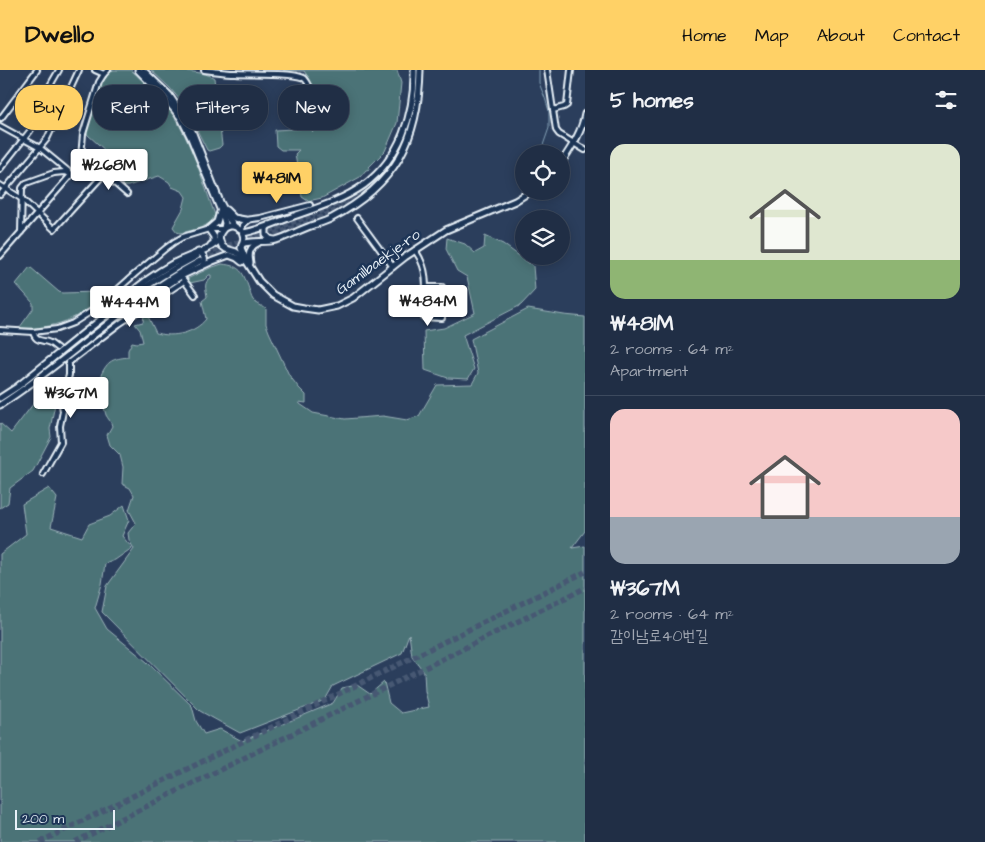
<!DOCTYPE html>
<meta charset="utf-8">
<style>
body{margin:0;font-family:"Architects Daughter","Poor Story",sans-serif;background:#28364c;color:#f1f3f6;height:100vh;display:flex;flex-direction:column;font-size:19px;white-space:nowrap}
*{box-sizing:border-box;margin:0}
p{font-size:16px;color:#a2a8b3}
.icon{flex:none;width:28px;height:28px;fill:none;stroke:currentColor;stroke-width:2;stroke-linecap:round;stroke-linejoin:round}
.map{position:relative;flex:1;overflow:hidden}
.panel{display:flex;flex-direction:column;background:#202e45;width:400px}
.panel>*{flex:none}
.hud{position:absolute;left:15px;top:15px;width:475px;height:45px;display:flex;gap:10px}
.fabs{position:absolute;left:515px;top:75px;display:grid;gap:10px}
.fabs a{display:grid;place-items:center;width:55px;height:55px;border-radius:50%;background:#202e45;box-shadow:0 2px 12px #0003,0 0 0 1px #3d4a5e;font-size:25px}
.scale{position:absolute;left:15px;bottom:12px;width:100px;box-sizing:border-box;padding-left:5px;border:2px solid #e8f1f8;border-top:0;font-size:14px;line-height:18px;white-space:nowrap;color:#e8f1f8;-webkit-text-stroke:4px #1d3557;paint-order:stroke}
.price{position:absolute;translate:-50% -42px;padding:0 11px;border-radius:5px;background:#fff;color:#222;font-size:16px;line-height:32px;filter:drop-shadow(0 1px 2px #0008)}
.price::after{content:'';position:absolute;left:50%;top:30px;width:15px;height:11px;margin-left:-8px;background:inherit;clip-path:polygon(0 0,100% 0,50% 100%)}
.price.selected{background:#ffd166;color:#111}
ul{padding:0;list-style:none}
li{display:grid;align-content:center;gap:10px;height:265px;padding:0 25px}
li+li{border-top:1px solid #3d4a5e}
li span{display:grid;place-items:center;height:155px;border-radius:15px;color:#555}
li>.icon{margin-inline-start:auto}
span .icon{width:90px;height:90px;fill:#fffc;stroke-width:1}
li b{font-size:21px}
h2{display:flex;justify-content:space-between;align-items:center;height:60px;padding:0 25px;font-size:21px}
.pill{padding:0 18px;border-radius:20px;background:#202e45;box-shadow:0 2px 12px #0003,0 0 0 1px #3d4a5e;font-size:18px;line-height:45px}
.pill.selected{background:#ffd166;color:#111}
header{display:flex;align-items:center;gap:30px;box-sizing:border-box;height:70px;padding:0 25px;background:#ffd166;color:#111}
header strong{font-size:24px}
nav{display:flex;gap:28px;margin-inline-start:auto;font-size:18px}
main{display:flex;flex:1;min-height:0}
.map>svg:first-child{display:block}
.green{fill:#4c7377;stroke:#9ab2b8}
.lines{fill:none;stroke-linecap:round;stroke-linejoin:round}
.stream{stroke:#84a1b6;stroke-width:1}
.major-tunnel{stroke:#475973;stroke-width:5;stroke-dasharray:5 2.5;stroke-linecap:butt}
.highway-tunnel{stroke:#475973;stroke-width:5.5;stroke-dasharray:5.5 3;stroke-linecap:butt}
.minor-casing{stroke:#e8f1f8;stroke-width:8}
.major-casing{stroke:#e8f1f8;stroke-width:9}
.minor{stroke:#1d3557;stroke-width:4}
.major{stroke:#1d3557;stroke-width:5}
.labels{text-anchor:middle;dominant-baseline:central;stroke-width:5;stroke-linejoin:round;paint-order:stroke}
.street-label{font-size:15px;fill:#e8f1f8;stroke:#1d3557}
</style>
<header>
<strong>Dwello</strong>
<nav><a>Home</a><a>Map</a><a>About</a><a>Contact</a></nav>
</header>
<main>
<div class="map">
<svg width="585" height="772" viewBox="0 0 585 772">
<rect width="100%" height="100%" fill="#2b3e5c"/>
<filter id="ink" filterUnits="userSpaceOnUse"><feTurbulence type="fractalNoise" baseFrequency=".02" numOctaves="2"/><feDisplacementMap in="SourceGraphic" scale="10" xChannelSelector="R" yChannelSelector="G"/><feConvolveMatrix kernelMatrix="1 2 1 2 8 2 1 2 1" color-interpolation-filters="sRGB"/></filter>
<g filter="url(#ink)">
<g class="green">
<path d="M113 0H131C145 13 160 27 171 42 191 70 203 112 215 145 210 158 193 160 180 163L177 162 173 157 174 155 183 139 186 127 182 121 172 117 169 112 159 106 128 116H123L122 112 128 104 127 100 88 65 86 62 102 13 107 6Z"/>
<path d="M151 0C166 0 204 0 214 8L222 75 219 78 209 81 207 80 185 36 170 18Z"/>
<polygon points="283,0 397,0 401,13 397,53 385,81 369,97 370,99 366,100 360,107 322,128 308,131 302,127 295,84 299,80 281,80 276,76 275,60 311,58 313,62 309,8 304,1"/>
<polygon points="485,166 503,174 533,196 535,220 521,235 463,265 474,299 468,309 448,308 425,300 424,261 444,258 475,243 467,207 457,201 446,179 447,168 465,174 475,183 484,178"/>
<path d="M222 194C241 196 243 202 249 219 250 222 251 227 253 230 256 234 263 236 266 239V254L269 262 289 305 299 318 306 325V333L299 332 300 334 313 343 345 349 383 346 407 350 419 346 437 315 472 314 478 303 471 269 528 239 564 245 585 247V461L572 478 585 476V772H0V484L26 464 22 434 49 418 57 428 51 457 82 467 89 454 110 446 124 435 129 450 122 466 132 478 115 490 105 494 102 514 95 538 107 559 147 592 192 636 196 651 204 664 220 659 242 671 333 633 342 618 357 615 370 624 384 612 389 633 401 643 429 637 425 621 424 602 412 586 409 564 402 583 333 616 325 630 240 663 200 641 102 542 107 516 134 479 129 470 128 463 136 453 129 440 134 425 130 418 122 414 123 397 120 385 110 375 107 365 112 356C111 351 108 349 106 345 105 341 101 328 101 325 101 316 105 315 101 305 108 290 113 289 128 287V280L132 272 137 273 143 272 140 260 135 254 143 252 144 245 146 242 156 263C174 268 195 263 206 249L202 231 207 227C206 219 203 212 211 208V205H209L204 210 190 213 187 209 210 198Z"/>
<path d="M30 197 59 222 62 223 98 222 102 227C81 248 52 260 21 258L20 257 33 239V233L16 214Z"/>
<polygon points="37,329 55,334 50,359 51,367 33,401 10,418 8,433 0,438 0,353 11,363"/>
</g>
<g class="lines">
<polyline class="stream" points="539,0 539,13 545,28 549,41 549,58 540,84"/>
<g class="major-tunnel">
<path d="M254 171C294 157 343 144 375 115"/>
<path d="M199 185C230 175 261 164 291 153 315 144 337 136 358 122"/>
<polyline points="203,190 244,175"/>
</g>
<g class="highway-tunnel">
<polyline points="40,772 585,502"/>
<polyline points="75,772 585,518"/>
</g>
<defs>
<g id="minor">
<polyline points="95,0 104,4"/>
<path d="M204 0C214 1 225 3 235 3 248 4 298 2 305 9 314 19 314 41 317 54"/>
<polyline points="547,0 556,60 559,64 585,80"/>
<polyline points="48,19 59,0"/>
<polyline points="553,40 564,37 567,35 571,0"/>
<polyline points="1,48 37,0"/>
<polyline points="0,56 40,78 68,101"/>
<polyline points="81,84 127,124"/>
<polyline points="0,99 30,61 43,37"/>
<polyline points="0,115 22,129 54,159 104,104"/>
<polyline points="0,125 47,69 79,0"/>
<polyline points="357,148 393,197"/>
<polyline points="245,150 260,148 310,135"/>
<polyline points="242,161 243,155 249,150"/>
<polyline points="21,162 22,118 26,113 54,103 64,102 71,104"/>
<path d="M415 180C417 184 420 187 421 191 429 207 425 229 424 247L442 248V217H426"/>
<polyline points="0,186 77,98 81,87 83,64 99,12 104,4 108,0"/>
<polyline points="183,209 195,225"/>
<polyline points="0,260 33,262 57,259 73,253 98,237 135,204 166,178 174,172 183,167 209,159 223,159"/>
<path d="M33 262C36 273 42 269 50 273 52 274 54 276 57 278"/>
<polyline points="68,293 119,254 184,211"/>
<polyline points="43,404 61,372 60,356 63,341 62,335 65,320 69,305 69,295 68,292"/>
</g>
<g id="major">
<polyline points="138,0 164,27 181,48 191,68 223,146 225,153 224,158"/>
<polyline points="143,0 169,25 190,56 220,132 229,149 234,156"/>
<path d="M561 93C571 78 582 62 585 44"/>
<polyline points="226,140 234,148 245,150"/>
<polyline points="269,155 266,158 266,165 270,169 274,170"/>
<polyline points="209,159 217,152 220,142"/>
<polyline points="210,161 214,167 214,173 211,175"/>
<path d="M243 163C260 160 277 152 294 146 317 138 343 130 364 115 400 88 415 44 414 0"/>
<path d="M242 174C253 170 265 173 276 170 287 167 297 161 308 157 316 154 325 152 332 148 395 115 419 70 420 0"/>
<path d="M198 182 201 183C205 187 206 191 202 196"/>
<polyline points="247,192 241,178 244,168 242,161 234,156 229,156 224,158 221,162 219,166 220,171 222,176 226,179 236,182 239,184 247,192 259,211 273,225 293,236 304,238 318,240 337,236 353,228 405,187 446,160 515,131 531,121"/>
<path d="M250 193C248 184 250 176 258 173"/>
<path d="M129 225C142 212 158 202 174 193 186 187 213 179 219 170"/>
<polyline points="129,239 136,236 181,206 213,191 229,185 237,188 242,192"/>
<path d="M0 328 17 317C75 271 131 220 197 186"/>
<path d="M0 335C69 291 126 231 200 191"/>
</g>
</defs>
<use href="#minor" class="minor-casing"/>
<use href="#major" class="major-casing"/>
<use href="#minor" class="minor"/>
<use href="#major" class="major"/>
</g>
</g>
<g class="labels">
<g class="street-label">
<text transform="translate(378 192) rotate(-36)">Gamilbaekje-ro</text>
</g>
</g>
</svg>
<div class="fabs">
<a><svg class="icon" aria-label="locate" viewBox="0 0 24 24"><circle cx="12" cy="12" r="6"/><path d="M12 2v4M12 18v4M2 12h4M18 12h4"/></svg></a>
<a><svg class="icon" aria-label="layers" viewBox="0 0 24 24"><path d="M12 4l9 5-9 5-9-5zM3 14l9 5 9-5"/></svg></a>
</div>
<div class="scale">200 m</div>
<b class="price" style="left:109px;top:121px">₩268M</b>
<b class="price selected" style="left:277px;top:134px">₩481M</b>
<b class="price" style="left:428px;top:257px">₩484M</b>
<b class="price" style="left:130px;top:258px">₩444M</b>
<b class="price" style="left:71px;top:349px">₩367M</b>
<div class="hud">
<a class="pill selected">Buy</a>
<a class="pill">Rent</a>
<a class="pill">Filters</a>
<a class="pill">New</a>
</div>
</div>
<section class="panel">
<h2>5 homes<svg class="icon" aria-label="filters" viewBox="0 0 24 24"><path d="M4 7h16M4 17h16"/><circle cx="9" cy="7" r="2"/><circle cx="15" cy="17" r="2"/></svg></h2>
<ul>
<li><span style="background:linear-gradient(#dfe7d0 75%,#8fb573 0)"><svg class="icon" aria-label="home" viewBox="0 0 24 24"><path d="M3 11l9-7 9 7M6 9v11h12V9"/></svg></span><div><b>₩481M</b><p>2 rooms · 64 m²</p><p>Apartment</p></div></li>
<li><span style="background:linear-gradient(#f6c9c9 70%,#9aa5b1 0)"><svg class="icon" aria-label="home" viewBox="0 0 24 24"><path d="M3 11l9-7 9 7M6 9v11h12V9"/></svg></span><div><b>₩367M</b><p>2 rooms · 64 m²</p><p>감이남로40번길</p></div></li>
</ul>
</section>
</main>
